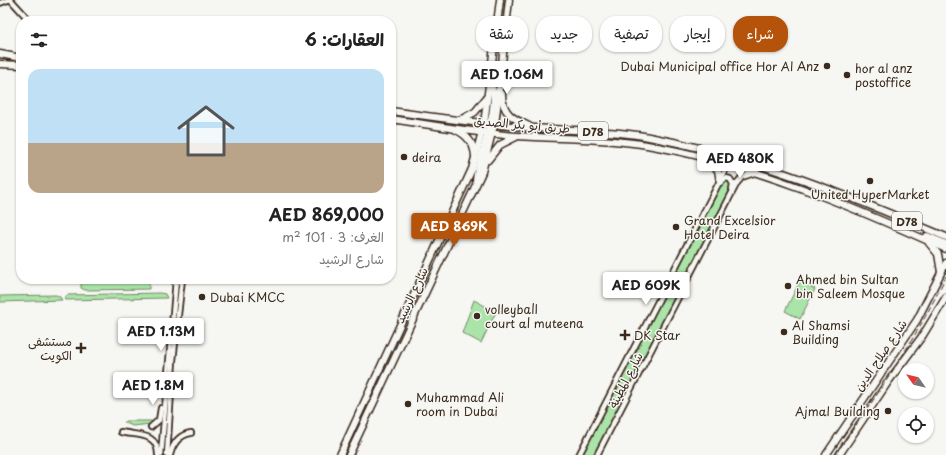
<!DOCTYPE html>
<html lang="ar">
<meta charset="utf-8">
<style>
body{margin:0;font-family:"Playpen Sans","Playpen Sans Arabic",sans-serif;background:#f6f6f6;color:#222;direction:rtl;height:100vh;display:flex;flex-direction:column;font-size:15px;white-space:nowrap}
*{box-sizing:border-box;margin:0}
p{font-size:13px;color:#767676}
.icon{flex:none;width:22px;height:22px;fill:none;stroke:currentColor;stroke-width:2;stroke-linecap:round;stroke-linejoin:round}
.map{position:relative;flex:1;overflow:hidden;direction:ltr}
.panel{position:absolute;left:16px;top:16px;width:380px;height:268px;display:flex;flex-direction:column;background:#fff;border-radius:16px;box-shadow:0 1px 3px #0004;direction:rtl}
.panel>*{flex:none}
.guide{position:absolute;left:408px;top:16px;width:380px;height:36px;direction:rtl;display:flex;gap:8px}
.needle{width:26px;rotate:304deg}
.buttons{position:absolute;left:898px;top:363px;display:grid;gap:8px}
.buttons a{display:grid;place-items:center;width:36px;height:36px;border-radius:50%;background:#fff;box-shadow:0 1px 3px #0004;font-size:20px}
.price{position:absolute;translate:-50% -34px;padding:0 9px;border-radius:4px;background:#fff;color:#222;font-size:13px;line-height:26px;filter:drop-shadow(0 1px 2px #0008)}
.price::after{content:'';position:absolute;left:50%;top:24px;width:12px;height:9px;margin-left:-6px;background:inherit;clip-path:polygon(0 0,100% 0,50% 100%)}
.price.current{background:#b45309;color:#fff}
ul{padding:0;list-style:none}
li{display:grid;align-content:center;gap:8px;height:212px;padding:0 12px}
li+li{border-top:1px solid #e0e0e0}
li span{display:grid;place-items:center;height:124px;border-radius:12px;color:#555}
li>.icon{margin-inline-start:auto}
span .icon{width:72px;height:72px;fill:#fffc;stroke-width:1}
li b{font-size:17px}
h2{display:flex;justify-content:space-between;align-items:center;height:48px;padding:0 12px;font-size:17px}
.tag{padding:0 14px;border-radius:16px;background:#fff;box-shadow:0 1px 3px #0004;font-size:14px;line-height:36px}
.tag.current{background:#b45309;color:#fff}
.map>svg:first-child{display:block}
.green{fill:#abe4a9;stroke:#738764}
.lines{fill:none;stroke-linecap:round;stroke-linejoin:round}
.minor-casing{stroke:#3b2a1e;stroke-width:8}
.major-casing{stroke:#3b2a1e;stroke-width:9}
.minor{stroke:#f6f6f2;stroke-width:4.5}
.major{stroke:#f6f6f2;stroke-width:6}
.rail{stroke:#3b2a1e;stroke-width:1;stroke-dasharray:6 3;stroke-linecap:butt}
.poi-dot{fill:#3b2a1e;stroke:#f6f6f2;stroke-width:1.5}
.labels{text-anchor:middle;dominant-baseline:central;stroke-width:3;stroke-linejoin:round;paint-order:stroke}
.shield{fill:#f6f6f2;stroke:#73675e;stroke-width:1}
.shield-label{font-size:11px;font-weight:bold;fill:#3b2a1e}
.poi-label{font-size:12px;fill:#3b2a1e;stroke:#f6f6f2;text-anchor:start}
.street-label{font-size:12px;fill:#3b2a1e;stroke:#f6f6f2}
</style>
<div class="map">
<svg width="946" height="455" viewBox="0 0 946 455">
<rect width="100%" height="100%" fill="#f6f6f2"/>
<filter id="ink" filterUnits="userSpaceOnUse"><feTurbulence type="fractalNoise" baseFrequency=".025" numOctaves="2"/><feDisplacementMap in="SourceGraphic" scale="8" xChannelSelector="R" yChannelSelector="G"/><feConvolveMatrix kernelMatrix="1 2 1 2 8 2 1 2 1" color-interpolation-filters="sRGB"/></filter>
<g filter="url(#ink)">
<g class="green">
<polygon points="723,176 736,181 596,455 580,455"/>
<polygon points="81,279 124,279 149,281 149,289 85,290 81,288"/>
<polygon points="800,281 815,289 800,319 785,311"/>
<polygon points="160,293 165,294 167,298 65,300 65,298 67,295"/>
<polygon points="56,295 60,297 62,300 0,302 0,296"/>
<polygon points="474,300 496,312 481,343 462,333"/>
<polygon points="125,421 151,421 154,422 151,424 133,426 125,423"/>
</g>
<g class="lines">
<defs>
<g id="minor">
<polyline points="11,0 30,21"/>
<polyline points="0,3 8,0"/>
<polyline points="721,182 726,178 730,179 733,184 732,189"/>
<polyline points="151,427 159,420 161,408"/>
<path d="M121 432C137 436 158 432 158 455"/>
<polyline points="161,455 176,279"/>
<polyline points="167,455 173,361 182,279"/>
<path d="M170 455C173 443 179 435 191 433"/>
<polyline points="579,455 728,165"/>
<polyline points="597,455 737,183 742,177 754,173"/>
</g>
<g id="major">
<polyline points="0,54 21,58"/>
<polyline points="0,64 21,65"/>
<path d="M502 94C502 113 513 119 529 126"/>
<path d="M391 111C439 118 487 125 535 128 573 131 612 130 649 137 752 156 850 196 946 237"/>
<path d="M391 119C433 125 475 133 517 136 560 139 604 138 647 145 750 163 851 206 946 249"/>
<polyline points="460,120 475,112 487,97"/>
<path d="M456 130C467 135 474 143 475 156"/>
<polyline points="488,160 500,145 516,137"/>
<polyline points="708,162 718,170 720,182"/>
<path d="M476 181C477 158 502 106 491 85"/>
<polyline points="927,236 946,244"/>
<polyline points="929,243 938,254 941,272"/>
<polyline points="340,455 472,169 484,124 500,0"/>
<polyline points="349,455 482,172 496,117 509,0"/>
<polyline points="826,455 917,320 946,263"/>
<polyline points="839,455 888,382 923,335 946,297"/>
</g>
</defs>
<use href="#minor" class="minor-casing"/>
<use href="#major" class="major-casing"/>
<use href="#minor" class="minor"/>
<use href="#major" class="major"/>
<path class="rail" d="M835 455C876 397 916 340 946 276"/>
</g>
</g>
<g class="poi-dot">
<circle cx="827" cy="66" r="4"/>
<circle cx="847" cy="75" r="4"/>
<circle cx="404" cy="157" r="4"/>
<circle cx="870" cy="181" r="4"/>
<circle cx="676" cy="227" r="4"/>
<circle cx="788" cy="286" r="4"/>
<circle cx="202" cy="297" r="4"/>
<circle cx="477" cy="316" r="4"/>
<circle cx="784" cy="332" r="4"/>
<path d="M623 329h4v4h4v4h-4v4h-4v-4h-4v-4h4z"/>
<path d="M79 342h4v4h4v4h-4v4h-4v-4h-4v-4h4z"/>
<circle cx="408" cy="404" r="4"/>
<circle cx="888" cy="411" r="4"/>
</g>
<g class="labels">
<g class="shield">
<rect x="578" y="122" width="30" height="18" rx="3"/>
<rect x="892" y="212" width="30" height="18" rx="3"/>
</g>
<g class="shield-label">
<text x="593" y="131">D78</text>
<text x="907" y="221">D78</text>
</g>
<g class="poi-label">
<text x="819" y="66" text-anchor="end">Dubai Municipal office Hor Al Anz</text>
<text x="855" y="68">hor al anz<tspan x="855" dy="14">postoffice</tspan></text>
<text x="412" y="157">deira</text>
<text x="870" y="194" text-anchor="middle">United HyperMarket</text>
<text x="684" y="220">Grand Excelsior<tspan x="684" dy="14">Hotel Deira</tspan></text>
<text x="796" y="279">Ahmed bin Sultan<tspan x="796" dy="14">bin Saleem Mosque</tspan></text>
<text x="210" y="297">Dubai KMCC</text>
<text x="485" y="309">volleyball<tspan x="485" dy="14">court al muteena</tspan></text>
<text x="792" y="325">Al Shamsi<tspan x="792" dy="14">Building</tspan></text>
<text x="634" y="335">DK Star</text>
<text x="72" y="341" text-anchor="end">مستشفى<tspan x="72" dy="14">الكويت</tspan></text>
<text x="416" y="397">Muhammad Ali<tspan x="416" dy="14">room in Dubai</tspan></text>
<text x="880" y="411" text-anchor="end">Ajmal Building</text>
</g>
<g class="street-label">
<text transform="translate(522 124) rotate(5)">طريق أبو بكر الصديق</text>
<text transform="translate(411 295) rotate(-65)">شارع الرشيد</text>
<text transform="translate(880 355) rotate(-56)">شارع صلاح الدين</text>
<text transform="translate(625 380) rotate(-63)">شارع المطينة</text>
</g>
</g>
</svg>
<div class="buttons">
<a><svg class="needle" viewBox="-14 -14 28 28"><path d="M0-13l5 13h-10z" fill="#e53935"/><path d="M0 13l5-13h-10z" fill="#767676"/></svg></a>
<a><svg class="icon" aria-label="locate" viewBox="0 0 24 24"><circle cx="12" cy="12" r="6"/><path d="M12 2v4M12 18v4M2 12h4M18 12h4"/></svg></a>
</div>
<b class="price" style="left:507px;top:95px">AED 1.06M</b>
<b class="price" style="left:740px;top:179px">AED 480K</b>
<b class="price current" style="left:454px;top:247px">AED 869K</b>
<b class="price" style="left:646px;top:306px">AED 609K</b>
<b class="price" style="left:161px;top:352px">AED 1.13M</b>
<b class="price" style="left:153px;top:406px">AED 1.8M</b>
<div class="guide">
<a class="tag current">شراء</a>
<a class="tag">إيجار</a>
<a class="tag">تصفية</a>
<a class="tag">جديد</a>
<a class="tag">شقة</a>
</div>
<section class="panel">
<h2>العقارات: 6<svg class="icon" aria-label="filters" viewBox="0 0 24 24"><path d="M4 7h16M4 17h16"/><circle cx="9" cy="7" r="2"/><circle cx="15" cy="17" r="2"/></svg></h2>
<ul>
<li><span style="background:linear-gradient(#bfe0f5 60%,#b9a48a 0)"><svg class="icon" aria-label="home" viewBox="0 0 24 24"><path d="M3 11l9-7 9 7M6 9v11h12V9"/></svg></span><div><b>AED 869,000</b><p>الغرف: 3 · 101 m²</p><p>شارع الرشيد</p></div></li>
</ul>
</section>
</div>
